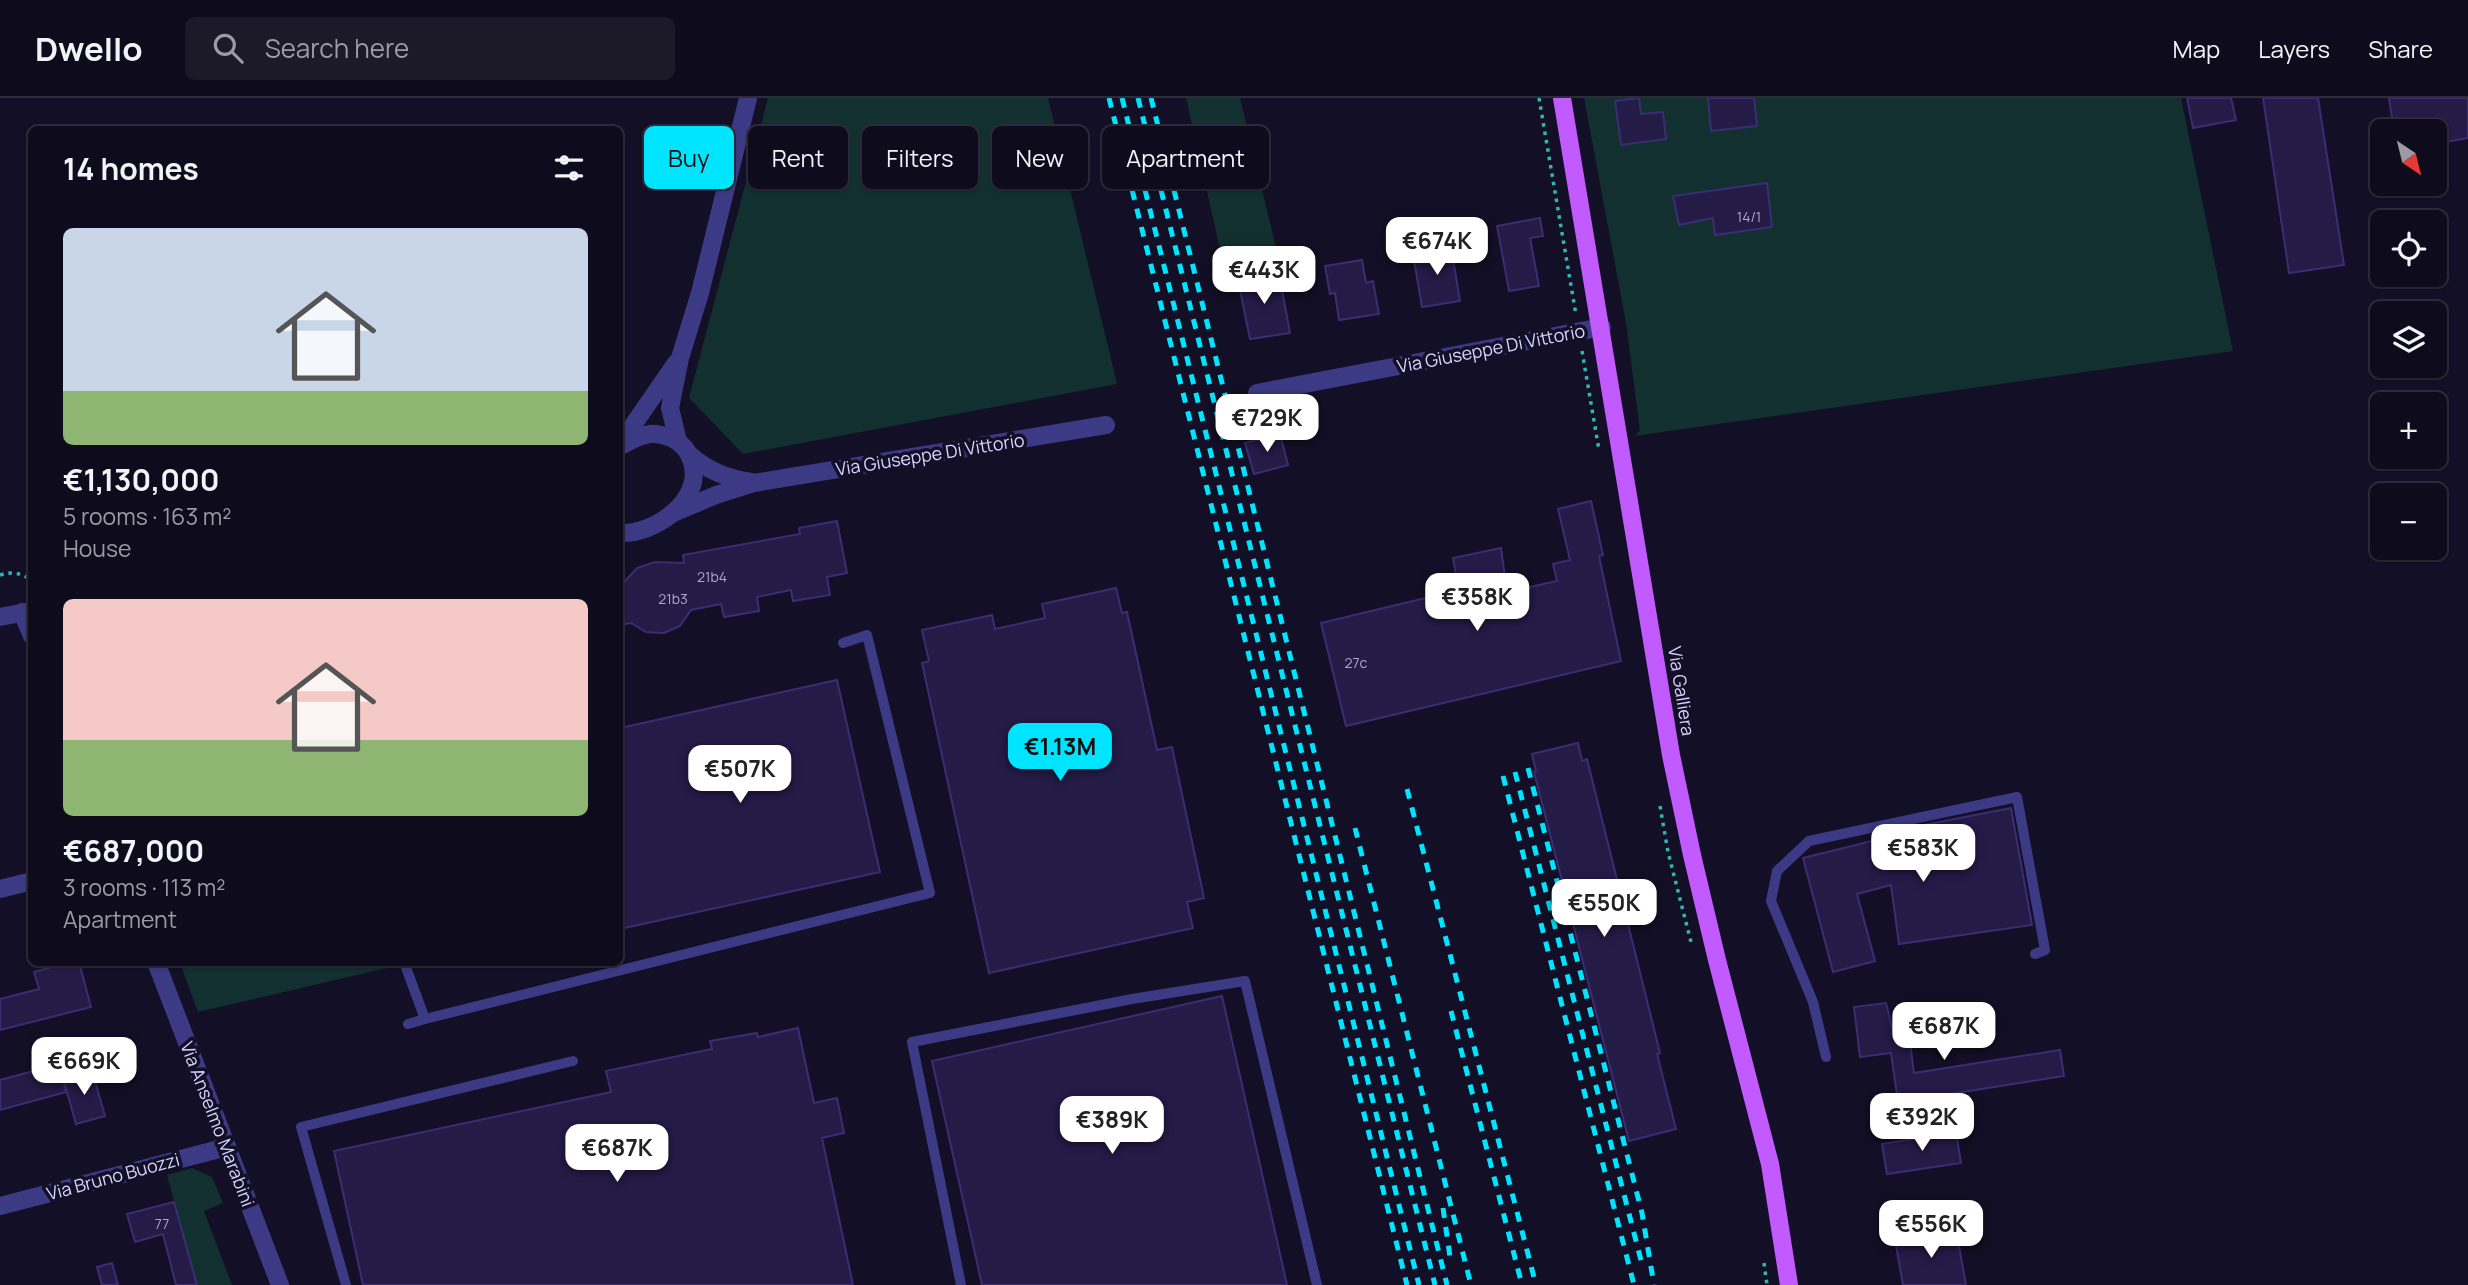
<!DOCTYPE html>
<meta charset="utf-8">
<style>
body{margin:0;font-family:Manrope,sans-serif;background:#1c1929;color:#f1f3f6;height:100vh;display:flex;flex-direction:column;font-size:26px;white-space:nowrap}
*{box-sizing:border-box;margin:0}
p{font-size:23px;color:#9b9ba3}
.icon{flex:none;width:38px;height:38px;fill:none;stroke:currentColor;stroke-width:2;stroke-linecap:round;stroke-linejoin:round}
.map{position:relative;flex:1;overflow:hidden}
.panel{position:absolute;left:28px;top:28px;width:595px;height:840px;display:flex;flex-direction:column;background:#0e0b1c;border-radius:10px;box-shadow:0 2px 5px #0004,0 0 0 2px #2e2b3b}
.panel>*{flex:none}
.guide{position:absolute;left:644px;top:28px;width:665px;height:63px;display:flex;gap:14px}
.needle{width:46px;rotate:145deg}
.fabs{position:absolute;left:2370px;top:21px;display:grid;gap:14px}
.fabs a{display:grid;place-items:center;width:77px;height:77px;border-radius:10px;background:#0e0b1c;box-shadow:0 2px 5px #0004,0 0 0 2px #2e2b3b;font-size:35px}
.price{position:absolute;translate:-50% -60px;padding:0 16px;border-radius:14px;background:#fff;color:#222;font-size:23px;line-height:46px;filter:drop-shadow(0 2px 4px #0008)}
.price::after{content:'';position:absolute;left:50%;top:42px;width:21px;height:16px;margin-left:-10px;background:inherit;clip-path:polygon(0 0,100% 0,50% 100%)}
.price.selected{background:#00e5ff;color:#111}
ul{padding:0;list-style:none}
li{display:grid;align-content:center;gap:14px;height:371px;padding:0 35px}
li span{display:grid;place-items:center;height:217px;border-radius:10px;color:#555}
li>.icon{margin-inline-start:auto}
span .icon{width:126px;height:126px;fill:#fffc;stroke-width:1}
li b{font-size:30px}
h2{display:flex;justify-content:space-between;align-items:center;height:84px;padding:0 35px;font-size:30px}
.tag{padding:0 24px;border-radius:10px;background:#0e0b1c;box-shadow:0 2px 5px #0004,0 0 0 2px #2e2b3b;font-size:24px;line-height:63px}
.tag.selected{background:#00e5ff;color:#111}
header{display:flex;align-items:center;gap:42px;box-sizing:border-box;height:98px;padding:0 35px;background:#0e0b1c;border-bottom:2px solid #2e2b3b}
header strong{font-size:33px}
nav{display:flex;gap:38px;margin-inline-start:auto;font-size:24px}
.search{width:490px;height:63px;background:#1c1929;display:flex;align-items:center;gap:18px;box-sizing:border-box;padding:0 24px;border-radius:10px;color:#9b9ba3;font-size:26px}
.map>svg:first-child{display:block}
.green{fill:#12302f}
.building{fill:#241b47;stroke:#3b2d73;stroke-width:2}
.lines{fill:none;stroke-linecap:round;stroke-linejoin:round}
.path{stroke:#2fb8b0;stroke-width:3.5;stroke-dasharray:3.5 5;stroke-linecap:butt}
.service{stroke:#3d3a85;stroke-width:10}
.minor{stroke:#3d3a85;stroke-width:18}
.tertiary{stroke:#3d3a85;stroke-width:18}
.primary{stroke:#c25bff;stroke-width:18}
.rail{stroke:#00e5ff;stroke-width:5;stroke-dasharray:10 9;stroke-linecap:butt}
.labels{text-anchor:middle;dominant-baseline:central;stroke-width:7;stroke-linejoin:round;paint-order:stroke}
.number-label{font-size:14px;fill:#aca6d1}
.street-label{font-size:18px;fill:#d9d4ff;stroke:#130f26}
</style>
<header>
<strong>Dwello</strong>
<div class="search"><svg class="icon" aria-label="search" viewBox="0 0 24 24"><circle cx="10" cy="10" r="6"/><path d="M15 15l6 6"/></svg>Search here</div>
<nav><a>Map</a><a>Layers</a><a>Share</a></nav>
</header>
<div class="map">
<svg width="2468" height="1187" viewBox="0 0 2468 1187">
<rect width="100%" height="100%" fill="#130f26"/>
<g class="green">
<polygon points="768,0 1048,0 1117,286 743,356 689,300"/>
<polygon points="1186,0 1240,0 1278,158 1224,169"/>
<polygon points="1584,0 2181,0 2233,253 1634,338 1640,333 1626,225"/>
<polygon points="389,864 391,869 198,914 180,865"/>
<polygon points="192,1070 212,1079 223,1105 204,1113 232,1187 197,1187 167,1077"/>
</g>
<g class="building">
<polygon points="1639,0 1641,16 1663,14 1666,41 1621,47 1615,3"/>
<polygon points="1708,0 1754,0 1757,28 1711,33"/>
<polygon points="2187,0 2231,0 2236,22 2193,30"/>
<polygon points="2263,0 2318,0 2344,167 2289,175"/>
<polygon points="2389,0 2468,0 2468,40 2434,46 2434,33 2394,33"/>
<polygon points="1767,85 1772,129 1715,137 1713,120 1679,127 1673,98"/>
<polygon points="1540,120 1543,138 1530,140 1539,188 1509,193 1497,128"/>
<polygon points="1451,149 1460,203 1422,209 1413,156"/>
<polygon points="1362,162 1366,185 1373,183 1379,216 1339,222 1335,195 1330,196 1325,168"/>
<polygon points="1279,176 1290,235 1250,241 1238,182"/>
<polygon points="1280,336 1288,367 1254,376 1245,345"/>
<polygon points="1591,403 1603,457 1599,458 1621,563 1346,628 1321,525 1459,492 1453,460 1501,450 1507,494 1557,483 1553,466 1570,462 1558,411"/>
<polygon points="837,423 847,475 827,479 830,497 793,503 791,492 757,499 759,513 724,519 721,506 691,512 680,528 664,535 646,534 631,525 620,527 620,484 625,483 637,470 655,464 684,465 683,457 800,436 799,430"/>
<polygon points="1116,490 1122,515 1127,514 1157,652 1172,649 1204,800 1187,804 1193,830 989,875 922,565 929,563 922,532 992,517 995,531 1045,520 1042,506"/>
<polygon points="837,582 880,774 620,831 620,630"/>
<polygon points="1578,645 1582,663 1587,661 1660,955 1657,956 1676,1031 1629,1043 1534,674 1536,673 1532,656"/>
<polygon points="2011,710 2032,827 1899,846 1891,787 1857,796 1875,863 1833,874 1803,760 1884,740 1883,735"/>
<polygon points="70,864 79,864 91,909 0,932 0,901 39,891 34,874"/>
<polygon points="1222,898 1287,1187 982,1187 932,963"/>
<polygon points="1886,905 1893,933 1908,929 1914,975 2060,952 2064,978 1898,1004 1891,955 1860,959 1854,909"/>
<polygon points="798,930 814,1005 837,1000 844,1035 822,1040 853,1187 363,1187 334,1053 611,994 606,973 712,951 710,943 757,935 758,939"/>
<polygon points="59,966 66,994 0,1012 0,982"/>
<polygon points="92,972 105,1018 76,1026 63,980"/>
<polygon points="1956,1034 1961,1065 1887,1076 1882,1046"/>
<polygon points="174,1104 197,1187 176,1187 163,1136 135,1144 127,1116"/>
<polygon points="1956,1131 1966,1187 1903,1187 1895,1142"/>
<polygon points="112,1165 118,1187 102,1187 97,1169"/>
</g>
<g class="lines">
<g class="path">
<polyline points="1539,0 1576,217"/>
<polyline points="1582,253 1599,352"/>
<path d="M0 477C13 473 20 475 32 482"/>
<polyline points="1660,708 1668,754 1691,844"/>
<polyline points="1764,1165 1767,1187"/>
</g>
<g class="service">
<polyline points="404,864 425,921 930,795 867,537 843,545"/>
<polyline points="408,926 425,921"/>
<polyline points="1826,959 1813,904 1771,803 1777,773 1809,743 2017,699 2045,852 2035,856"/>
<polyline points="346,1187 301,1029 573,963"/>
<polyline points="961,1187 912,944 1132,901 1245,883 1317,1187"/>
</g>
<g class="minor">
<polyline points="1257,295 1602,229"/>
<path d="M690 357C708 373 727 380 751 384"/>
<polyline points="671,416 716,397 754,385 1106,327"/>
<polyline points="22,514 32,538"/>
<polyline points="0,791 32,783"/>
<polyline points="156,864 280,1187"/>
<polyline points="0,1108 227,1049"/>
</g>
<g class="tertiary">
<polyline points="678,343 670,310 680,260 700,195 748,0"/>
<polyline points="620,346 676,265"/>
<path d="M620 348C629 344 639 337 650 336 657 335 665 338 671 340 683 345 688 353 692 364 704 403 653 437 620 435"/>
<polyline points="0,519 32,513"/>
</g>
<polyline class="primary" points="1562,0 1671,657 1692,757 1717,862 1770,1066 1789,1187"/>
<g class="rail">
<polyline points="1109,0 1407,1187"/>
<polyline points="1122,0 1419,1187"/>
<polyline points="1138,0 1435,1187"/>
<polyline points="1151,0 1447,1187"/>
<polyline points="1528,670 1642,1115 1654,1187"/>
<polyline points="1515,674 1643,1170"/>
<polyline points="1503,678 1634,1187"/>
<polyline points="1407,691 1536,1187"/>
<polyline points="1355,730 1471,1187"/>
<polyline points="1451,913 1522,1187"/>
<polyline points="1443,1110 1451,1166"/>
</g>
</g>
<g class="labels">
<g class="number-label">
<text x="1749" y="118">14/1</text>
<text x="712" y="478">21b4</text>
<text x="673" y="500">21b3</text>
<text x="1356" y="564">27c</text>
<text x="162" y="1125">77</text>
</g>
<g class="street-label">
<text transform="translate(1491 250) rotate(-11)">Via Giuseppe Di Vittorio</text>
<text transform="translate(930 356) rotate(-9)">Via Giuseppe Di Vittorio</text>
<text transform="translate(1682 593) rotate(81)">Via Galliera</text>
<text transform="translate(218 1026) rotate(69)">Via Anselmo Marabini</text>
<text transform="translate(113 1078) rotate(-15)">Via Bruno Buozzi</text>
</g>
</g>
</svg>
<div class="fabs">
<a><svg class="needle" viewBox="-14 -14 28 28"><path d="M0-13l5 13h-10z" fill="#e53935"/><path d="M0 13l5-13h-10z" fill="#9b9ba3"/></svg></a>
<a><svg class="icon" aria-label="locate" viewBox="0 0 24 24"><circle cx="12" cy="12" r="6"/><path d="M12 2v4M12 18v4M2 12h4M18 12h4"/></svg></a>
<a><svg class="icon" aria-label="layers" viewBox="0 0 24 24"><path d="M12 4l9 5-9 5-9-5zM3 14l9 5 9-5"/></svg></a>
<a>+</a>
<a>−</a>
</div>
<b class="price" style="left:1437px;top:179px">€674K</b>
<b class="price" style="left:1264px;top:208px">€443K</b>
<b class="price" style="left:1267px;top:356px">€729K</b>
<b class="price" style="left:1477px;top:535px">€358K</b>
<b class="price selected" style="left:1060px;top:685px">€1.13M</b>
<b class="price" style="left:740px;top:707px">€507K</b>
<b class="price" style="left:1923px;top:786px">€583K</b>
<b class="price" style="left:1604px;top:841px">€550K</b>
<b class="price" style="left:1944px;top:964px">€687K</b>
<b class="price" style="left:84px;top:999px">€669K</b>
<b class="price" style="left:1922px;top:1055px">€392K</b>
<b class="price" style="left:1112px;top:1058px">€389K</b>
<b class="price" style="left:617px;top:1086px">€687K</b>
<b class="price" style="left:1931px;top:1162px">€556K</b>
<div class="guide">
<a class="tag selected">Buy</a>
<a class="tag">Rent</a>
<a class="tag">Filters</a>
<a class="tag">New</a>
<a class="tag">Apartment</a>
</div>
<section class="panel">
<h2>14 homes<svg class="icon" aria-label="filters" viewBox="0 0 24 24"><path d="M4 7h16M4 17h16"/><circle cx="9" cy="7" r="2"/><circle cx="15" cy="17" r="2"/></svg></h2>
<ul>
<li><span style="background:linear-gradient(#c9d6e8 75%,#8fb573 0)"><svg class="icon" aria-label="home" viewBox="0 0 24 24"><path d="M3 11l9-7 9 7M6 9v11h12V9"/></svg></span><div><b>€1,130,000</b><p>5 rooms · 163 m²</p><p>House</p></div></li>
<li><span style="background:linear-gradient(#f6c9c9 65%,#8fb573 0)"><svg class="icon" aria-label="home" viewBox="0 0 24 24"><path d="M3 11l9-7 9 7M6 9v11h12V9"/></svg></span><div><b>€687,000</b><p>3 rooms · 113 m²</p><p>Apartment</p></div></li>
</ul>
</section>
</div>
